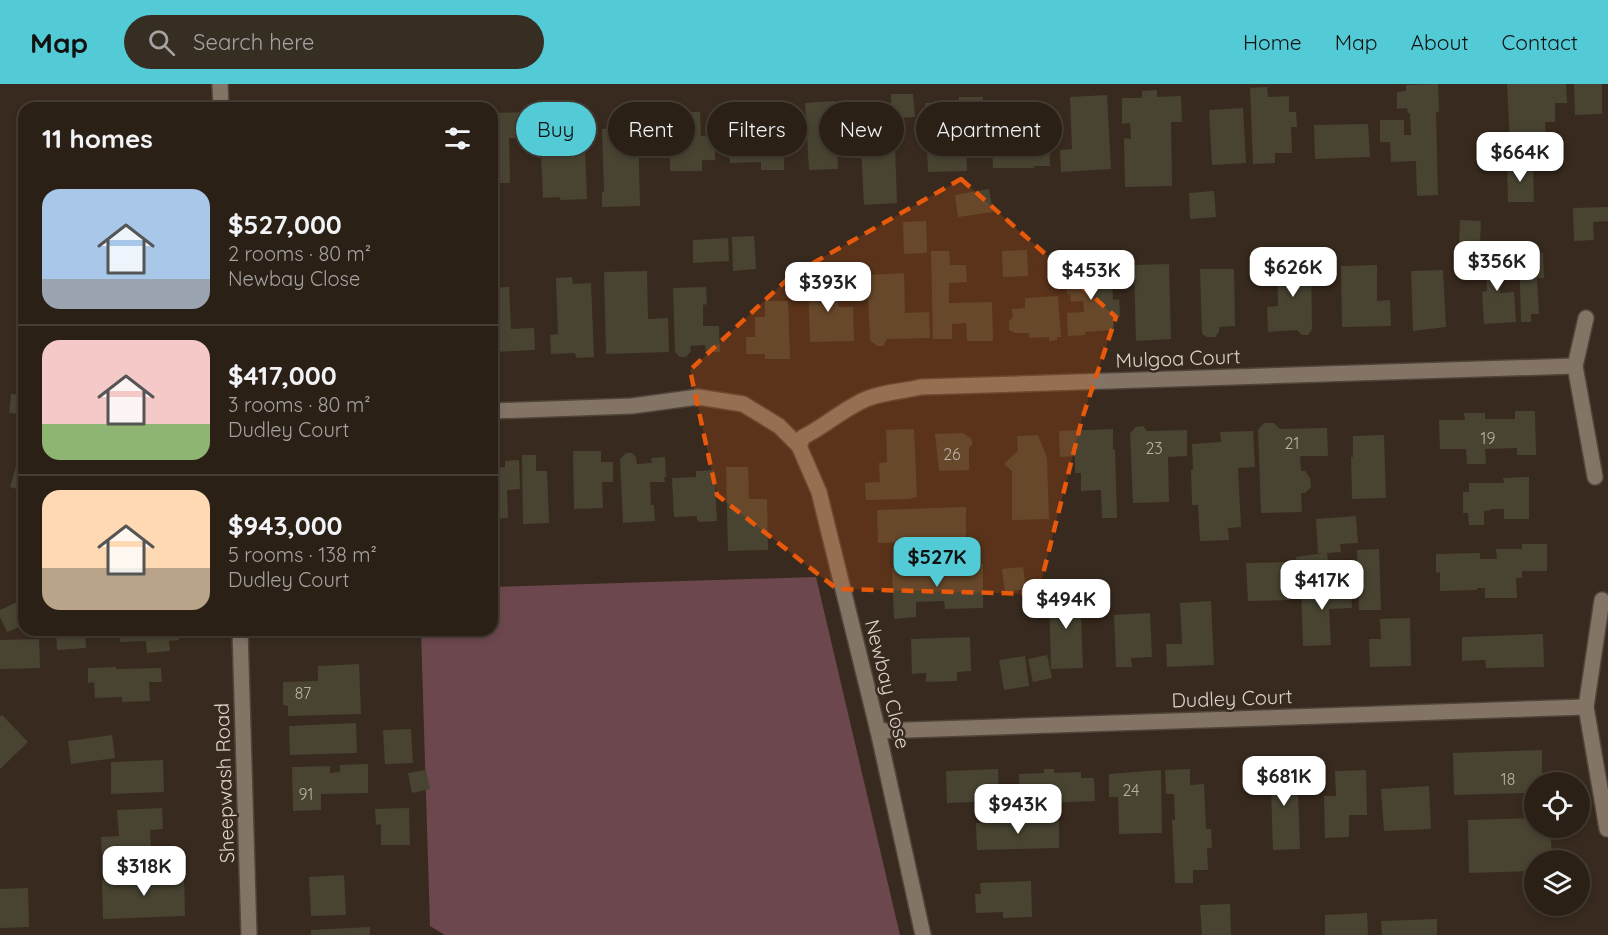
<!DOCTYPE html>
<meta charset="utf-8">
<style>
body{margin:0;font-family:Quicksand,sans-serif;background:#362d23;color:#f1f3f6;height:100vh;display:flex;flex-direction:column;font-size:22px;white-space:nowrap}
*{box-sizing:border-box;margin:0}
p{font-size:20px;color:#a5a3a1}
.icon{flex:none;width:33px;height:33px;fill:none;stroke:currentColor;stroke-width:2;stroke-linecap:round;stroke-linejoin:round}
.map{position:relative;flex:1;overflow:hidden}
.side{position:absolute;left:18px;top:18px;width:480px;height:534px;display:flex;flex-direction:column;background:#2a2016;border-radius:18px;box-shadow:0 3px 9px #0003,0 0 0 2px #463e35}
.side>*{flex:none}
.banner{position:absolute;left:516px;top:18px;width:570px;height:54px;display:flex;gap:12px}
.buttons{position:absolute;left:1524px;top:688px;display:grid;gap:12px}
.buttons a{display:grid;place-items:center;width:66px;height:66px;border-radius:50%;background:#2a2016;box-shadow:0 3px 9px #0003,0 0 0 2px #463e35;font-size:30px}
.price{position:absolute;translate:-50% -51px;padding:0 14px;border-radius:12px;background:#fff;color:#222;font-size:20px;line-height:39px;filter:drop-shadow(0 2px 3px #0008)}
.price::after{content:'';position:absolute;left:50%;top:36px;width:18px;height:14px;margin-left:-9px;background:inherit;clip-path:polygon(0 0,100% 0,50% 100%)}
.price.selected{background:#52cbd7;color:#111}
ul{padding:0;list-style:none}
li{display:flex;align-items:center;gap:18px;height:150px;padding:0 24px}
li+li{border-top:2px solid #463e35}
li span{display:grid;place-items:center;flex:none;width:168px;height:120px;border-radius:18px;color:#555}
li>.icon{margin-inline-start:auto}
span .icon{width:72px;height:72px;fill:#fffc;stroke-width:1}
li b{font-size:26px}
h2{display:flex;justify-content:space-between;align-items:center;height:72px;padding:0 24px;font-size:26px}
.tag{padding:0 21px;border-radius:27px;background:#2a2016;box-shadow:0 3px 9px #0003,0 0 0 2px #463e35;font-size:21px;line-height:54px}
.tag.selected{background:#52cbd7;color:#111}
header{display:flex;align-items:center;gap:36px;box-sizing:border-box;height:84px;padding:0 30px;background:#52cbd7;color:#111}
header strong{font-size:28px}
nav{display:flex;gap:33px;margin-inline-start:auto;font-size:21px}
.search{width:420px;height:54px;background:#362d23;display:flex;align-items:center;gap:15px;box-sizing:border-box;padding:0 21px;border-radius:33px;color:#a5a3a1;font-size:22px}
.map>svg:first-child{display:block}
.green{fill:#6c484e}
.building{fill:#494432}
.lines{fill:none;stroke-linecap:round;stroke-linejoin:round}
.minor-casing{stroke:#50453a;stroke-width:18}
.minor{stroke:#837465;stroke-width:15}
.marked{fill:#e8590c;fill-opacity:0.2;stroke:#e8590c;stroke-width:4.5;stroke-dasharray:12 8;stroke-linejoin:round}
.labels{text-anchor:middle;dominant-baseline:central;stroke-width:5;stroke-linejoin:round;paint-order:stroke}
.number-label{font-size:16px;fill:#b8b0a6}
.street-label{font-size:20px;fill:#ddd4cc;stroke:#382a1e}
</style>
<header>
<strong>Map</strong>
<div class="search"><svg class="icon" aria-label="search" viewBox="0 0 24 24"><circle cx="10" cy="10" r="6"/><path d="M15 15l6 6"/></svg>Search here</div>
<nav><a>Home</a><a>Map</a><a>About</a><a>Contact</a></nav>
</header>
<div class="map">
<svg width="1608" height="851" viewBox="0 0 1608 851">
<rect width="100%" height="100%" fill="#382a1e"/>
<polygon class="green" points="816,493 900,851 445,851 430,842 421,546 492,546 492,503"/>
<g class="building">
<polygon points="1438,0 1439,28 1436,28 1438,111 1417,112 1416,77 1391,78 1390,58 1380,58 1380,36 1404,36 1404,51 1411,51 1410,29 1408,29 1407,24 1397,25 1397,8 1406,7 1406,1"/>
<polygon points="1507,0 1566,0 1567,19 1555,19 1555,38 1545,38 1546,58 1510,59"/>
<polygon points="1574,0 1602,0 1602,30 1575,31"/>
<polygon points="1267,3 1268,13 1289,12 1289,28 1296,28 1297,43 1291,43 1292,69 1275,69 1275,79 1253,80 1250,4"/>
<polygon points="1157,6 1157,13 1181,12 1182,38 1171,38 1172,102 1125,103 1124,54 1131,55 1130,39 1122,40 1122,14 1142,14 1142,7"/>
<polygon points="891,10 913,10 915,33 894,34 897,119 864,121 859,24 891,23"/>
<polygon points="1107,11 1111,85 1061,88 1060,66 1072,65 1070,13"/>
<polygon points="959,13 983,13 984,38 965,39 967,87 928,88 925,19 959,17"/>
<polygon points="835,17 836,28 854,27 855,54 837,55 838,85 809,86 805,19"/>
<polygon points="663,19 664,46 641,47 641,20"/>
<polygon points="1032,19 1048,19 1050,82 1034,82 1034,84 993,84 990,23 1015,22 1015,25 1032,24"/>
<polygon points="555,24 556,31 572,31 573,67 585,66 587,115 560,116 560,113 543,114 539,25"/>
<polygon points="684,24 684,28 700,28 701,52 715,52 715,76 702,76 702,87 670,87 669,25"/>
<polygon points="1243,24 1246,79 1212,81 1209,26"/>
<polygon points="753,27 778,27 779,64 784,64 784,86 761,86 761,78 730,79 729,52 754,51"/>
<polygon points="530,28 530,54 509,54 510,99 492,99 492,29"/>
<polygon points="1368,40 1370,73 1315,75 1314,41"/>
<polygon points="638,44 640,122 602,123 602,108 604,108 602,45"/>
<polygon points="1507,80 1533,80 1534,118 1508,118"/>
<polygon points="989,105 993,128 958,133 955,111"/>
<polygon points="1214,107 1216,133 1190,135 1189,109"/>
<polygon points="1608,123 1608,137 1593,138 1594,156 1574,157 1573,124"/>
<polygon points="1460,136 1481,137 1480,160 1459,159"/>
<polygon points="926,137 927,169 904,170 903,138"/>
<polygon points="754,152 756,185 733,187 732,153"/>
<polygon points="728,154 729,177 693,179 693,156"/>
<polygon points="1027,166 1028,192 1003,193 1002,167"/>
<polygon points="931,167 949,167 950,181 966,181 967,198 949,199 949,219 992,218 993,257 967,257 966,239 952,240 952,255 933,255"/>
<polygon points="1543,169 1544,194 1537,194 1539,230 1531,230 1531,238 1521,238 1519,170"/>
<polygon points="1510,171 1510,184 1499,185 1500,209 1514,208 1516,238 1484,240 1482,208 1487,207 1486,185 1482,185 1481,172"/>
<polygon points="1311,176 1312,245 1308,251 1302,251 1297,246 1268,248 1267,223 1278,222 1277,177"/>
<polygon points="1169,180 1171,255 1136,257 1134,181"/>
<polygon points="1377,181 1377,217 1390,216 1391,242 1342,243 1341,182"/>
<polygon points="1101,182 1102,194 1112,194 1113,216 1119,215 1120,233 1113,234 1114,246 1085,248 1085,251 1068,252 1067,229 1084,228 1083,217 1071,218 1070,210 1067,210 1065,184"/>
<polygon points="1200,185 1234,185 1235,242 1219,243 1219,248 1215,253 1207,253 1202,250"/>
<polygon points="1443,186 1446,243 1413,247 1411,187"/>
<polygon points="647,187 648,235 668,234 669,268 606,270 604,188"/>
<polygon points="904,189 905,229 929,228 930,254 887,255 883,262 877,262 870,256 867,191"/>
<polygon points="572,193 573,200 591,199 594,273 576,274 575,269 551,270 550,251 558,250 556,194"/>
<polygon points="808,195 837,195 838,223 853,223 854,257 810,258"/>
<polygon points="509,203 511,245 534,244 535,266 494,268 492,270 492,204"/>
<polygon points="706,203 707,220 703,221 703,242 719,242 720,268 706,268 705,261 690,262 691,267 686,273 680,273 675,268 673,204"/>
<polygon points="1058,212 1061,253 1057,253 1057,256 1049,257 1049,253 1029,254 1029,249 1015,249 1009,246 1009,237 1013,233 1012,225 1025,224 1025,214"/>
<polygon points="765,217 788,217 790,275 765,275 765,270 746,270 746,253 755,253 755,233 765,233"/>
<polygon points="11,310 24,311 24,330 9,329"/>
<polygon points="1515,327 1535,327 1536,371 1517,371 1517,364 1485,365 1486,380 1467,380 1466,365 1440,365 1439,336 1465,336 1464,329 1485,329 1485,335 1515,335"/>
<polygon points="1264,339 1274,339 1280,345 1327,344 1328,372 1300,372 1301,387 1305,387 1310,394 1311,403 1305,409 1301,409 1302,428 1261,429 1258,346"/>
<polygon points="1143,342 1147,347 1187,346 1187,372 1168,373 1169,418 1133,419 1130,349 1136,343"/>
<polygon points="914,345 917,413 911,414 911,415 866,416 865,399 880,398 879,379 887,378 886,346"/>
<polygon points="1113,345 1113,366 1115,365 1117,434 1102,434 1101,406 1081,407 1081,389 1075,389 1075,372 1060,373 1059,347"/>
<polygon points="1253,347 1255,383 1238,384 1241,443 1228,444 1229,456 1200,457 1198,421 1192,421 1191,386 1193,385 1192,360 1221,358 1220,348"/>
<polygon points="963,349 972,355 972,361 969,364 969,386 939,387 935,350"/>
<polygon points="1038,351 1047,374 1049,435 1012,436 1012,387 1004,380 1018,367 1017,352"/>
<polygon points="1384,351 1386,414 1352,415 1351,373 1353,373 1353,352"/>
<polygon points="573,367 601,367 601,378 613,378 613,398 602,398 603,424 574,425"/>
<polygon points="626,369 632,369 636,373 637,380 652,379 651,374 665,373 666,393 664,393 665,398 650,398 651,421 654,421 655,437 623,439 620,375"/>
<polygon points="522,371 536,371 536,387 547,387 549,439 523,440"/>
<polygon points="519,376 520,405 507,406 508,434 495,435 495,444 492,444 492,384 505,383 505,377"/>
<polygon points="16,382 24,384 24,407 10,403"/>
<polygon points="726,383 748,383 749,415 767,415 768,466 728,467"/>
<polygon points="714,386 717,437 699,438 699,436 697,437 697,432 674,433 672,394 696,393 696,387"/>
<polygon points="1529,393 1529,435 1504,435 1504,425 1491,425 1491,426 1484,427 1484,441 1469,441 1468,429 1463,429 1463,408 1469,408 1469,399 1504,399 1503,394"/>
<polygon points="966,423 966,463 911,465 911,458 878,459 877,426"/>
<polygon points="1356,432 1358,459 1340,460 1341,468 1327,469 1330,491 1300,495 1296,473 1324,469 1318,469 1316,435"/>
<polygon points="1522,460 1547,460 1547,487 1522,487 1522,494 1516,494 1517,514 1485,514 1485,504 1477,504 1477,506 1440,507 1440,488 1436,489 1436,470 1480,469 1480,475 1497,475 1496,465 1522,465"/>
<polygon points="1379,465 1381,526 1359,526 1357,466"/>
<polygon points="1288,478 1289,516 1248,517 1246,479"/>
<polygon points="983,480 983,524 945,525 944,517 916,518 916,533 894,535 892,484"/>
<polygon points="1023,483 1026,505 1005,508 1002,485"/>
<polygon points="1351,499 1352,524 1329,525 1331,561 1303,562 1301,504 1326,503 1326,500"/>
<polygon points="1080,507 1083,584 1051,585 1049,508"/>
<polygon points="24,515 24,541 7,548 0,533 0,526"/>
<polygon points="1211,517 1214,581 1167,583 1166,560 1182,560 1180,519"/>
<polygon points="1150,529 1152,573 1131,574 1132,583 1116,583 1114,531"/>
<polygon points="1410,534 1411,582 1370,583 1369,555 1381,555 1380,535"/>
<polygon points="56,546 85,546 86,564 57,566"/>
<polygon points="120,546 178,546 179,556 169,557 170,567 147,569 146,557 120,558"/>
<polygon points="1543,550 1544,583 1486,584 1485,576 1462,577 1462,553"/>
<polygon points="970,553 971,587 957,588 957,597 926,598 926,589 912,590 911,555"/>
<polygon points="39,555 40,584 0,585 0,556"/>
<polygon points="1047,571 1052,594 1033,598 1028,575"/>
<polygon points="1025,572 1029,602 1004,606 999,576"/>
<polygon points="359,580 361,630 288,632 288,622 283,621 283,598 318,597 318,582"/>
<polygon points="116,583 116,585 161,584 162,598 149,598 150,617 122,618 122,613 95,614 94,598 88,599 88,584"/>
<polygon points="2,631 28,658 0,685 0,633"/>
<polygon points="356,639 357,669 290,671 289,642"/>
<polygon points="411,645 413,679 385,680 383,646"/>
<polygon points="112,651 115,674 71,680 68,657"/>
<polygon points="1542,666 1542,689 1546,689 1546,699 1534,699 1534,713 1524,713 1524,709 1454,711 1453,669"/>
<polygon points="163,676 164,708 111,710 111,678"/>
<polygon points="368,680 368,709 321,710 321,726 293,727 292,683 330,682 330,689 340,688 340,681"/>
<polygon points="1297,682 1300,765 1273,766 1271,705 1263,705 1262,690 1276,689 1275,683"/>
<polygon points="998,685 999,717 947,719 946,687"/>
<polygon points="1044,685 1054,685 1054,689 1081,688 1081,694 1094,694 1095,717 1020,720 1019,690 1044,689"/>
<polygon points="1190,685 1190,701 1204,700 1206,745 1211,745 1212,764 1207,764 1208,786 1193,786 1193,799 1175,799 1172,736 1175,736 1174,710 1166,710 1165,686"/>
<polygon points="426,686 430,705 412,709 408,689"/>
<polygon points="1161,686 1162,749 1119,750 1118,713 1109,713 1109,690"/>
<polygon points="1366,686 1367,731 1349,731 1349,753 1325,754 1324,712 1336,712 1335,687"/>
<polygon points="1429,702 1431,745 1384,747 1381,705"/>
<polygon points="162,724 163,745 150,746 151,769 102,772 101,753 119,752 117,726"/>
<polygon points="409,724 410,761 381,761 381,740 376,741 375,725"/>
<polygon points="1530,729 1534,729 1534,744 1556,744 1557,754 1551,754 1552,777 1534,777 1534,787 1469,789 1468,736 1531,734"/>
<polygon points="1059,736 1059,764 977,766 976,739"/>
<polygon points="159,789 184,789 185,832 103,835 102,796 159,794"/>
<polygon points="344,791 346,831 311,832 309,793"/>
<polygon points="1031,797 1032,833 1003,834 1003,828 976,829 975,810 981,810 980,799"/>
<polygon points="28,804 29,843 0,844 0,805"/>
<polygon points="1230,820 1231,851 1202,851 1200,821"/>
<polygon points="1367,829 1368,851 1325,851 1325,831"/>
<polygon points="1437,835 1437,851 1382,851 1381,837"/>
<polygon points="370,843 370,851 311,851 311,846"/>
</g>
<g class="lines">
<defs>
<g id="minor">
<polyline points="220,0 221,24"/>
<polyline points="1586,234 1575,282 1595,393"/>
<polyline points="492,327 632,322 698,313 743,320 779,342 799,362 819,408 878,647 923,851"/>
<path d="M799 362 803 353C826 342 845 323 869 314 884 308 905 307 921 303L1575 282"/>
<polyline points="1602,516 1586,623 1607,745"/>
<polyline points="240,546 249,851"/>
<polyline points="878,647 1586,623"/>
</g>
</defs>
<use href="#minor" class="minor-casing"/>
<use href="#minor" class="minor"/>
</g>
<path class="marked" d="M961 95 1116 233 1082 335 1038 510 837 505 717 411 690 286 792 191Z"/>
<g class="labels">
<g class="number-label">
<text x="1488" y="354">19</text>
<text x="1292" y="359">21</text>
<text x="1154" y="364">23</text>
<text x="952" y="370">26</text>
<text x="303" y="609">87</text>
<text x="1508" y="695">18</text>
<text x="1131" y="706">24</text>
<text x="306" y="710">91</text>
</g>
<g class="street-label">
<text transform="translate(1178 274) rotate(-2)">Mulgoa Court</text>
<text transform="translate(888 600) rotate(76)">Newbay Close</text>
<text transform="translate(1232 614) rotate(-2)">Dudley Court</text>
<text transform="translate(224 699) rotate(-92)">Sheepwash Road</text>
</g>
</g>
</svg>
<div class="buttons">
<a><svg class="icon" aria-label="locate" viewBox="0 0 24 24"><circle cx="12" cy="12" r="6"/><path d="M12 2v4M12 18v4M2 12h4M18 12h4"/></svg></a>
<a><svg class="icon" aria-label="layers" viewBox="0 0 24 24"><path d="M12 4l9 5-9 5-9-5zM3 14l9 5 9-5"/></svg></a>
</div>
<b class="price" style="left:1520px;top:99px">$664K</b>
<b class="price" style="left:1497px;top:208px">$356K</b>
<b class="price" style="left:1293px;top:214px">$626K</b>
<b class="price" style="left:1091px;top:217px">$453K</b>
<b class="price" style="left:828px;top:229px">$393K</b>
<b class="price selected" style="left:937px;top:504px">$527K</b>
<b class="price" style="left:1322px;top:527px">$417K</b>
<b class="price" style="left:1066px;top:546px">$494K</b>
<b class="price" style="left:1284px;top:723px">$681K</b>
<b class="price" style="left:1018px;top:751px">$943K</b>
<b class="price" style="left:144px;top:813px">$318K</b>
<div class="banner">
<a class="tag selected">Buy</a>
<a class="tag">Rent</a>
<a class="tag">Filters</a>
<a class="tag">New</a>
<a class="tag">Apartment</a>
</div>
<section class="side">
<h2>11 homes<svg class="icon" aria-label="filters" viewBox="0 0 24 24"><path d="M4 7h16M4 17h16"/><circle cx="9" cy="7" r="2"/><circle cx="15" cy="17" r="2"/></svg></h2>
<ul>
<li><span style="background:linear-gradient(#a9c7e8 75%,#9aa5b1 0)"><svg class="icon" aria-label="home" viewBox="0 0 24 24"><path d="M3 11l9-7 9 7M6 9v11h12V9"/></svg></span><div><b>$527,000</b><p>2 rooms · 80 m²</p><p>Newbay Close</p></div></li>
<li><span style="background:linear-gradient(#f6c9c9 70%,#8fb573 0)"><svg class="icon" aria-label="home" viewBox="0 0 24 24"><path d="M3 11l9-7 9 7M6 9v11h12V9"/></svg></span><div><b>$417,000</b><p>3 rooms · 80 m²</p><p>Dudley Court</p></div></li>
<li><span style="background:linear-gradient(#ffd9b3 65%,#b9a48a 0)"><svg class="icon" aria-label="home" viewBox="0 0 24 24"><path d="M3 11l9-7 9 7M6 9v11h12V9"/></svg></span><div><b>$943,000</b><p>5 rooms · 138 m²</p><p>Dudley Court</p></div></li>
</ul>
</section>
</div>
